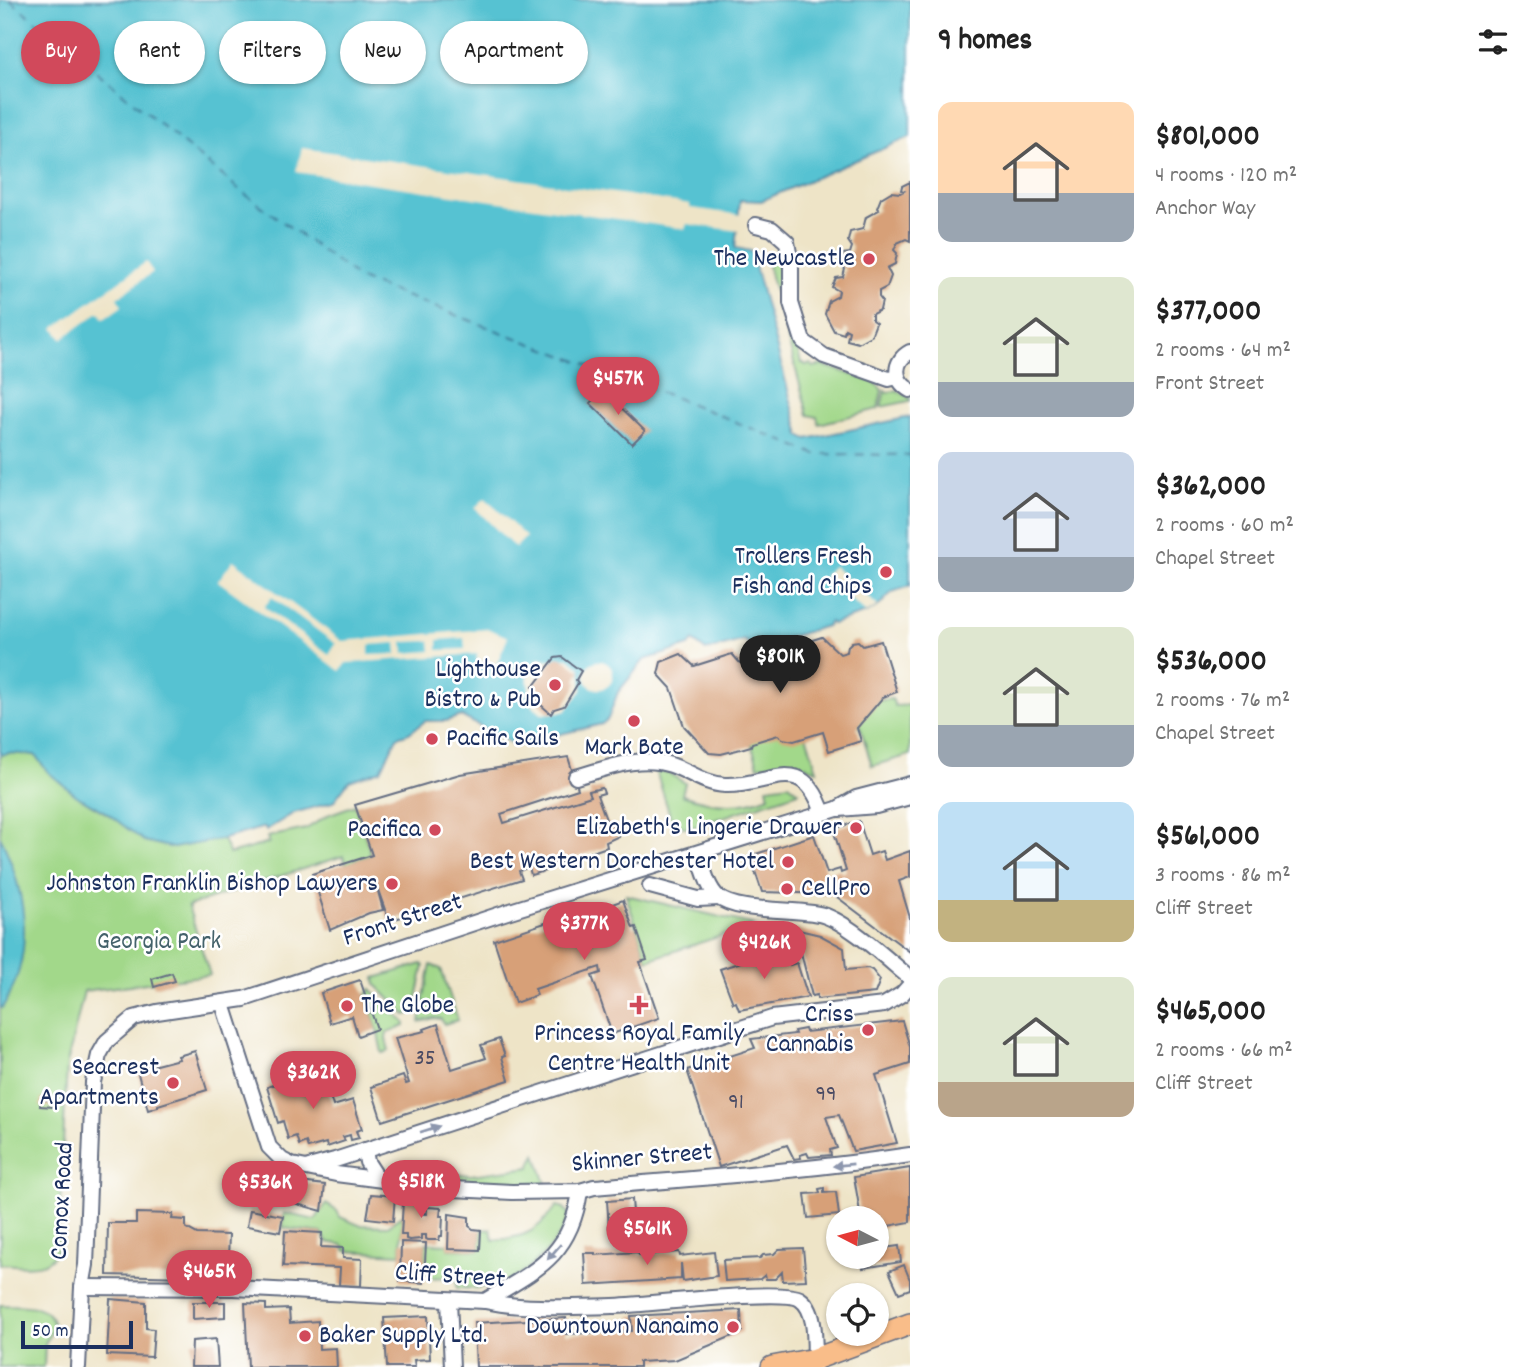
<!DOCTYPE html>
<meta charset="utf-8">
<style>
body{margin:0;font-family:Dekko,sans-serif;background:#f2f2f2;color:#222;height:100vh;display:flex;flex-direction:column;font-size:26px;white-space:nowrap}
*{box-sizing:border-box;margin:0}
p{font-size:23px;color:#767676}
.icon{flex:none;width:38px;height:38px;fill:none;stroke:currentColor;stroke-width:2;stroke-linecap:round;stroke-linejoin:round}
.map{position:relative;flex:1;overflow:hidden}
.side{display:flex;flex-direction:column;background:#fff;width:630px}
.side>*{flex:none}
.guide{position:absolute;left:21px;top:21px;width:665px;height:63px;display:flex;gap:14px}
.needle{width:46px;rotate:276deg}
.controls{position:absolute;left:826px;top:1206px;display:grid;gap:14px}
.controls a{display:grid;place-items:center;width:63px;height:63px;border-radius:50%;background:#fff;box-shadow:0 2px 5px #0004;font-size:35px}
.scale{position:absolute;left:21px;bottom:18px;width:112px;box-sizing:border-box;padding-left:7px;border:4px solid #1b2f5e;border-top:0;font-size:19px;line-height:24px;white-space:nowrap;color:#1b2f5e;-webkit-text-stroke:5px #fff;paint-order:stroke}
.price{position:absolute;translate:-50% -60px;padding:0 16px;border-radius:24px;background:#d1495b;color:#fff;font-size:23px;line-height:46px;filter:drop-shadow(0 2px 4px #0008)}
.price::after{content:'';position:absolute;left:50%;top:42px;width:21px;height:16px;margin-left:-10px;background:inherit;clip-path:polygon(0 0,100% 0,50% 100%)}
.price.active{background:#222;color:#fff}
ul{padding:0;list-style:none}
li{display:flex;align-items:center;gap:21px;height:175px;padding:0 28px}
li span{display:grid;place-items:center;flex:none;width:196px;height:140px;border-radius:14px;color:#555}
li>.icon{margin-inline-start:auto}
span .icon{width:84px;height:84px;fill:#fffc;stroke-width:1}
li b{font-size:30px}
h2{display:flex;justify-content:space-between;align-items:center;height:84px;padding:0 28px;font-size:30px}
.chip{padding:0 24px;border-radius:32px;background:#fff;box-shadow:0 2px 5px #0004;font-size:24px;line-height:63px}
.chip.active{background:#d1495b;color:#fff}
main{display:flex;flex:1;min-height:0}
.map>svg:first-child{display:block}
.green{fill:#a2d88a;stroke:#5e8474;stroke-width:2}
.water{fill:#57c2d2;stroke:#397898;stroke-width:2}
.pier{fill:#eee4c7;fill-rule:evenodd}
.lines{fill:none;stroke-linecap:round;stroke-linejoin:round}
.ferry{stroke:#306287;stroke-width:2;stroke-dasharray:9 7;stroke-linecap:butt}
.building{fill:#d7a078}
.minor-casing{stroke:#656e83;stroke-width:18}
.highway-casing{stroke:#656e83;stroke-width:24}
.minor{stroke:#fff;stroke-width:14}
.highway{stroke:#f9bd89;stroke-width:21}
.oneway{fill:#8d97ae}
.poi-dot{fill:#d1495b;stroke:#fff;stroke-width:2.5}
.labels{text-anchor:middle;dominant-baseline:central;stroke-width:5;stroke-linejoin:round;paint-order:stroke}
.number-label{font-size:23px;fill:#4a4b64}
.poi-label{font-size:26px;fill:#1b2f5e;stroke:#fff;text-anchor:end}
.street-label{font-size:26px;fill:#1b2f5e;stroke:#fff}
.park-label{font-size:26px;fill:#44626b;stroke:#fff}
</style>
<main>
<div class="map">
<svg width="910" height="1367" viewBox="0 0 910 1367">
<rect width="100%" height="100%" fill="#fff"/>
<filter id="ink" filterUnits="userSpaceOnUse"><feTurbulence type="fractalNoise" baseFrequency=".0143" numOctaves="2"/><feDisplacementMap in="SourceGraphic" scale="14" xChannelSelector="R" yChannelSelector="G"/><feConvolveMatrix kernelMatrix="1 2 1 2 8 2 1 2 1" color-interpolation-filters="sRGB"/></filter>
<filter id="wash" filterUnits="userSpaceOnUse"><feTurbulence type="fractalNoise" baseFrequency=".00686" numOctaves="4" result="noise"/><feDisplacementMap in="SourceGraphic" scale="28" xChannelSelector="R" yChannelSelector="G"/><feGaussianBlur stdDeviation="1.57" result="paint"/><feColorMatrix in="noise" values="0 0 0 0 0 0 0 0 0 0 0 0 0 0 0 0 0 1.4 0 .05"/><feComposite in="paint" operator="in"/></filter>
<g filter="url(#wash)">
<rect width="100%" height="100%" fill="#eee4c7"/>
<g class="green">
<polygon points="766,258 778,264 786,293 783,297 801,363 804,363 805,365 811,364 813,367 822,365 875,382 882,390 878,409 819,424 817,417 808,415"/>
<polygon points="885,390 887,393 897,390 910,398 910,401 881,407"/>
<polygon points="892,699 895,706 910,705 910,755 872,766 859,723 862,702"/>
<polygon points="804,729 817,770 796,763 758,766 750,739"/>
<path d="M7 753 36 755C69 801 124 822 173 848L220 838 223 839 229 854 269 843 267 837 306 829 330 814 355 805 371 855 346 864 343 856 188 906 210 975 84 991 67 1064 58 1246C51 1273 21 1265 0 1264V755Z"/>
<path d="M656 771 668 773 685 783 682 795C712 806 740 808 769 796L767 787 789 784 799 792 690 828 673 825Z"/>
<polygon points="626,895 755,925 647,960"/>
<polygon points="422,964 424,966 414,1012 406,1015 376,985 375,978"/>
<polygon points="431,965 441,969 458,1020 444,1024 441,1019 434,1018 420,1022 423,1003 425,1002 423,1001"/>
<polygon points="371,989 393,1011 391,1013 394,1012 405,1023 405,1026 387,1033 386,1038 389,1051 382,1053 377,1029 366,996"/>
<polygon points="536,1154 546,1184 510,1185 427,1179 423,1177 426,1171 471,1175 530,1167"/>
<polygon points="326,1204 337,1211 340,1217 359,1225 388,1226 402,1215 401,1254 346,1251 343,1245 327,1242 322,1233 283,1228 284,1213 315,1220"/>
<path d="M557 1206 564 1208 569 1214C561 1243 526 1277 496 1285 483 1288 470 1289 457 1288L456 1277 424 1278 426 1243 449 1244V1249L480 1250 481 1230 491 1229 493 1240C526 1238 537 1231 557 1206Z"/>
<path d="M0 1305C21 1306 48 1301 54 1325L45 1344 44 1367H0Z"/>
</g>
<g class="water">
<polygon points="0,0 910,0 910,137 761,201 740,200 735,248 751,251 800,435 807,439 910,417 910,586 892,592 880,605 866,613 832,624 830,622 826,626 754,648 744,640 706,651 693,641 689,646 644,660 618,692 608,719 602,724 515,745 461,716 446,721 425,721 409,733 397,737 381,770 349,781 333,802 294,813 266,830 265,827 223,839 173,848 144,841 107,813 77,796 48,772 35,755 7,753 0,755"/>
<path d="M0 836C26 892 37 953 2 1008L0 1007Z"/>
</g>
<g class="pier">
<polygon points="302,148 690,204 690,208 742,215 739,231 687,224 685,229 296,172"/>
<polygon points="146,262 153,272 117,298 122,306 104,319 99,312 62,339 54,328"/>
<polygon points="485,498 526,537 515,548 475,508"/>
<path d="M233 560 342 641 489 629 508 637 495 668 476 659 478 654 346 663 340 671 218 581ZM272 597 336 644 329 655 264 607ZM464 638 465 649 438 650V640ZM430 641 431 651 404 653 403 642ZM396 643 397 654 369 655V645Z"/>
<polygon points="833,566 878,606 866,613 824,576"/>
<polygon points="540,657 545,660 568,658 580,667 582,690 566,711 543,714 531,704 527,673"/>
<circle cx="599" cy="675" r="14"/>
</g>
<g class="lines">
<polyline class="ferry" points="10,0 241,191 360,279 684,401 815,454 910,455"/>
</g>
<g id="blocks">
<g class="building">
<polygon points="910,182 910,241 906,239 897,243 894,250 897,253 895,264 887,268 891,276 887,287 879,291 879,297 882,301 880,310 872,314 872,320 876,323 871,336 858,343 847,340 849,331 845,329 844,334 834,331 825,314 829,301 838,296 839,291 832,287 836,278 843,277 845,269 840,265 843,254 850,253 852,247 848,241 850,232 863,229 866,217 879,210 877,208 881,198 891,192 900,193 904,191 901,190 902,186"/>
<polygon points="603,390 645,431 632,444 590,403"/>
<polygon points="822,637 840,654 847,652 848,646 852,642 858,641 863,646 881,641 897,692 883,697 857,728 861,741 829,751 823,732 794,741 783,739 778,735 752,743 751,746 737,750 721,754 709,753 684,726 671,688 658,674 661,662 681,654 694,666 732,654 740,663"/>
<polygon points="562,657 581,671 576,680 578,683 564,706 554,709 551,714 531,696 536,690 533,687 555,658"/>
<polygon points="568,757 578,789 501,814 504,823 591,796 589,791 602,788 604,793 597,795 608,825 614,824 619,836 606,842 607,847 544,868 545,871 531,875 529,867 519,871 522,879 389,921 376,884 383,910 369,913 330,930 312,874 372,855 355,805 460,774"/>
<polygon points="859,821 870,855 882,851 885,860 910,851 910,877 899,881 910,918 910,952 833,894 762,892 750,856 814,835 827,873 840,869 841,873 846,871 833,829"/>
<polygon points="623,900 633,928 636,927 647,960 640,962 659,1018 612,1034 592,976 601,973 600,967 535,989 537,995 515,1003 494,940 554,920 556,925"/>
<polygon points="795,929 820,935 844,948 846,970 868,968 872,970 880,980 875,993 817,999 817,995 812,996"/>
<polygon points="785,948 790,965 797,963 808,997 739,1010 736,1002 733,1003 720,969"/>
<polygon points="172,973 175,981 154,987 152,979"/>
<polygon points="360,980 377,1029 358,1036 352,1016 330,1023 321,993"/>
<polygon points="902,1021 910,1047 910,1064 876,1075 897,1143 853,1151 839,1115 826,1117 837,1148 830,1150 831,1155 809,1157 807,1153 800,1155 801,1158 794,1159 787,1145 719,1167 687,1070 755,1048 751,1039 795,1034 794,1031 805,1029 806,1032"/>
<polygon points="438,1024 452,1069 486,1058 481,1045 499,1039 505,1056 502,1057 509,1080 382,1121 371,1087 403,1076 406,1084 409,1083 395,1038 425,1031 424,1029"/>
<polygon points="195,1051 207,1090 158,1105 158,1107 148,1110 137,1070 179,1059 178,1056"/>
<polygon points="321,1067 333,1106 353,1100 362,1129 356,1131 359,1138 351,1140 350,1135 343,1137 345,1141 327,1147 326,1143 308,1148 306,1142 299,1145 296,1136 288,1139 283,1121 278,1123 267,1087 284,1081 283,1079"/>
<polygon points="41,1099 53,1100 53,1107 40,1106"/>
<polygon points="910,1168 910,1222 877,1228 877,1218 861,1218 854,1177"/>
<polygon points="291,1181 325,1185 322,1211 286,1201 288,1185 291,1186"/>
<polygon points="824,1188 824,1193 836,1192 839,1215 808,1218 805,1194 820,1193 819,1189"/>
<polygon points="371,1194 395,1196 393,1221 367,1218"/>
<polygon points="407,1194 422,1195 422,1202 425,1202 424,1214 427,1214 427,1207 441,1208 440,1216 443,1216 442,1236 440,1236 439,1240 428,1240 426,1239 426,1235 421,1235 421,1239 409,1240 406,1239 406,1235 401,1235 403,1202 407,1202"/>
<polygon points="632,1199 634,1226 609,1228 607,1201"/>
<polygon points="250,1210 283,1216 280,1232 247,1226"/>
<polygon points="136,1213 173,1214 172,1219 186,1220 186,1228 197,1234 229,1235 228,1258 220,1257 220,1268 196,1268 196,1270 189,1270 189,1277 107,1275 108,1223 136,1223"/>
<polygon points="449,1214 469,1217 469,1226 473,1229 481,1230 480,1250 448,1249"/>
<polygon points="285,1231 322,1233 321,1247 343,1248 343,1258 362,1259 361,1286 339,1285 340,1268 283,1266"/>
<polygon points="401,1242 426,1243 424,1283 400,1281"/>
<polygon points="899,1246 901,1262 863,1268 861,1256 877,1256 877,1249"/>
<polygon points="803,1248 806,1280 783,1281 782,1272 775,1279 766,1279 765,1275 760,1279 725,1281 723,1260 760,1258 763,1255 774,1254 779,1249"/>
<polygon points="637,1252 639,1255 679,1252 680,1256 714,1252 717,1276 683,1281 681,1263 681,1279 586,1285 584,1253 595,1253 595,1255"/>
<polygon points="904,1265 910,1280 910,1289 899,1293 889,1271"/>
<polygon points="110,1299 146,1302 146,1328 154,1329 152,1357 107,1355"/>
<polygon points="193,1302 225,1302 225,1317 193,1319"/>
<polygon points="245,1303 266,1304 266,1310 289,1309 290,1323 318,1321 319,1349 336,1348 337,1367 248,1367"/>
<polygon points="741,1310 742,1332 675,1360 639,1362 639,1367 476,1367 474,1323 566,1318 566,1334 632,1331 631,1316"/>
<polygon points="428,1316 430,1359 414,1360 415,1367 387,1367 384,1318"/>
<polygon points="216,1339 218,1367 191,1367 192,1341"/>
</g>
</g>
</g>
<g filter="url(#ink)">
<use href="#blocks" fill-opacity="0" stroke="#656e83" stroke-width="2"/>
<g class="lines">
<defs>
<g id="minor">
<polyline points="756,225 772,229 787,242 791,264 791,303 803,341 824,356 889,379 898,377"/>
<path d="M910 352C893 361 893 381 910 390"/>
<path d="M576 777C605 769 640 754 671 765 689 771 704 784 725 785 770 787 802 750 823 813"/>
<polyline points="839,809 876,806 910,797"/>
<path d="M698 853C703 867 707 887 718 897 739 914 796 907 823 915 849 923 888 960 910 978"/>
<polyline points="650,886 698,899 719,898"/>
<path d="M223 1004 269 1147 282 1160 292 1165 336 1174 453 1189 512 1192 580 1191 594 1187C699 1178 805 1171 910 1155"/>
<polyline points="365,1150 367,1162 378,1179"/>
<polyline points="309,1167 335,1160 772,1018 884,1005 902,994 910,985"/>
<path d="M82 1287 234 1288 485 1301C526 1310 572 1307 613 1306 644 1305 782 1288 800 1299 818 1311 814 1346 815 1365"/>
<polyline points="449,1300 452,1367"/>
<path d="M485 1301C536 1270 571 1256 580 1191"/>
<polyline points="78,1367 82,1287 86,1265 93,1082 99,1055 107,1041 134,1018 157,1012 244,999 507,912 837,809 856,798 910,784"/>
</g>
<polyline id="highway" points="772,1367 815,1359 910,1324"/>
</defs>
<use href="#minor" class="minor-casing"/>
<use href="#highway" class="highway-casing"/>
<use href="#minor" class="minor"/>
<use href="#highway" class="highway"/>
</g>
<defs><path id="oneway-solid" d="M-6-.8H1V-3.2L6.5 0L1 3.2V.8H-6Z" transform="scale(1.75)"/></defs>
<g class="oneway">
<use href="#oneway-solid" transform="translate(430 1129) rotate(-18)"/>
<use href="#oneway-solid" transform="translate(843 1165) rotate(174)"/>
<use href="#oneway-solid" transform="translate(554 1252) rotate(131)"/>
</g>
</g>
<g class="poi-dot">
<circle cx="869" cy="259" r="7"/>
<circle cx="886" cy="572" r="7"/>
<circle cx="555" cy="685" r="7"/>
<circle cx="634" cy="721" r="7"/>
<circle cx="432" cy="739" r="7"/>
<circle cx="856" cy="828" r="7"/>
<circle cx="435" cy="830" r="7"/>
<circle cx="788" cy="862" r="7"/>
<circle cx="392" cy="884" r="7"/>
<circle cx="787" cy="889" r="7"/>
<path d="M635.5 994.5h7v7h7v7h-7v7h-7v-7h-7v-7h7z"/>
<circle cx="347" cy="1006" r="7"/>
<circle cx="868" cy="1030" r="7"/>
<circle cx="173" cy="1083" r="7"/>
<circle cx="733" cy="1327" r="7"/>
<circle cx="305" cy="1336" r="7"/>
</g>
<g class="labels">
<g class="number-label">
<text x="425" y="1059">35</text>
<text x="826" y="1095">99</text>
<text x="736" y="1103">91</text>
</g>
<g class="poi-label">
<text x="855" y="259">The Newcastle</text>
<text x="872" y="557">Trollers Fresh<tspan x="872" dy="30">Fish and Chips</tspan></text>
<text x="541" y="670">Lighthouse<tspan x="541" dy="30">Bistro &amp; Pub</tspan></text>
<text x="446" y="739" text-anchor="start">Pacific Sails</text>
<text x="634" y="748" text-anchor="middle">Mark Bate</text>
<text x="842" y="828">Elizabeth's Lingerie Drawer</text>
<text x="421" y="830">Pacifica</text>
<text x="774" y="862">Best Western Dorchester Hotel</text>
<text x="378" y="884">Johnston Franklin Bishop Lawyers</text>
<text x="801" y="889" text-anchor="start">CellPro</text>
<text x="361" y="1006" text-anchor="start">The Globe</text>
<text x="854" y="1015">Criss<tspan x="854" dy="30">Cannabis</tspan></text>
<text x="639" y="1034" text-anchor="middle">Princess Royal Family<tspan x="639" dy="30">Centre Health Unit</tspan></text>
<text x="159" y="1068">Seacrest<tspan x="159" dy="30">Apartments</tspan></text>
<text x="719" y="1327">Downtown Nanaimo</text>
<text x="319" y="1336" text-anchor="start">Baker Supply Ltd.</text>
</g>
<g class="street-label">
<text transform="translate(403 921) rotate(-18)">Front Street</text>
<text transform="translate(642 1159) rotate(-5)">Skinner Street</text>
<text transform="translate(63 1201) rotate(-87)">Comox Road</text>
<text transform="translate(450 1277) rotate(4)">Cliff Street</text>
</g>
<g class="park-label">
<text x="159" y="942">Georgia Park</text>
</g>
</g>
</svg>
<div class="controls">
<a><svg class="needle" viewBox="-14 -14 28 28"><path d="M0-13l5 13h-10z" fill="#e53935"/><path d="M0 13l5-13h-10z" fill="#767676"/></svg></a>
<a><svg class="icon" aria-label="locate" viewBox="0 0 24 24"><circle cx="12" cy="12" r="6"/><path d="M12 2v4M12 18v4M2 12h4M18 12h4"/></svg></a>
</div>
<div class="scale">50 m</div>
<b class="price" style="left:618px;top:417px">$457K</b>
<b class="price active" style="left:780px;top:695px">$801K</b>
<b class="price" style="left:584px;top:962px">$377K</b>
<b class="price" style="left:764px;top:981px">$426K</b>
<b class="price" style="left:313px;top:1111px">$362K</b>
<b class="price" style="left:421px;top:1220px">$518K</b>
<b class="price" style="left:265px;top:1221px">$536K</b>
<b class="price" style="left:647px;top:1267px">$561K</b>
<b class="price" style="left:209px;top:1310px">$465K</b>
<div class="guide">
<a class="chip active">Buy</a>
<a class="chip">Rent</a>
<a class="chip">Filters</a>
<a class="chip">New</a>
<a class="chip">Apartment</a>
</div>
</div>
<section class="side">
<h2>9 homes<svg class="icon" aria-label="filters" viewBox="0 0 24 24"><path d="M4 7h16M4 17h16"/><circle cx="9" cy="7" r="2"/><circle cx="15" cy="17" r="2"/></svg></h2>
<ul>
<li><span style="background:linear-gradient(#ffd9b3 65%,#9aa5b1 0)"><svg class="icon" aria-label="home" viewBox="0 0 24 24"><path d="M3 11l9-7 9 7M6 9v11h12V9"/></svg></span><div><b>$801,000</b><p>4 rooms · 120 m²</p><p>Anchor Way</p></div></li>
<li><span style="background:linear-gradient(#dfe7d0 75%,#9aa5b1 0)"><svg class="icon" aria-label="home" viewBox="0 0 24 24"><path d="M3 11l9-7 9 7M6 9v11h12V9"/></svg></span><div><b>$377,000</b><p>2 rooms · 64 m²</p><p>Front Street</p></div></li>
<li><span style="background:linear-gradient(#c9d6e8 75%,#9aa5b1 0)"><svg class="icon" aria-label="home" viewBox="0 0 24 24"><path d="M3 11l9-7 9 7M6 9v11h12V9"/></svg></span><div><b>$362,000</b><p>2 rooms · 60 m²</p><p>Chapel Street</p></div></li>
<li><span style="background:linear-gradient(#dfe7d0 70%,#9aa5b1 0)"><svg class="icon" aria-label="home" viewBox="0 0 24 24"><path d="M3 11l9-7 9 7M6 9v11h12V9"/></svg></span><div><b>$536,000</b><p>2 rooms · 76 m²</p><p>Chapel Street</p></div></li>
<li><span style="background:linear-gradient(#bfe0f5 70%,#c2b280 0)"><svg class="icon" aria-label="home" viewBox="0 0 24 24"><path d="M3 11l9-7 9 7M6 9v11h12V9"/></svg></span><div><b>$561,000</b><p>3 rooms · 86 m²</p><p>Cliff Street</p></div></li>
<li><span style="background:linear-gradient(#dfe7d0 75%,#b9a48a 0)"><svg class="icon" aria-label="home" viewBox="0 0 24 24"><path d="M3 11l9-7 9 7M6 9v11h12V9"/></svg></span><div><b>$465,000</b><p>2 rooms · 66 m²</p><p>Cliff Street</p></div></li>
</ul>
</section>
</main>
